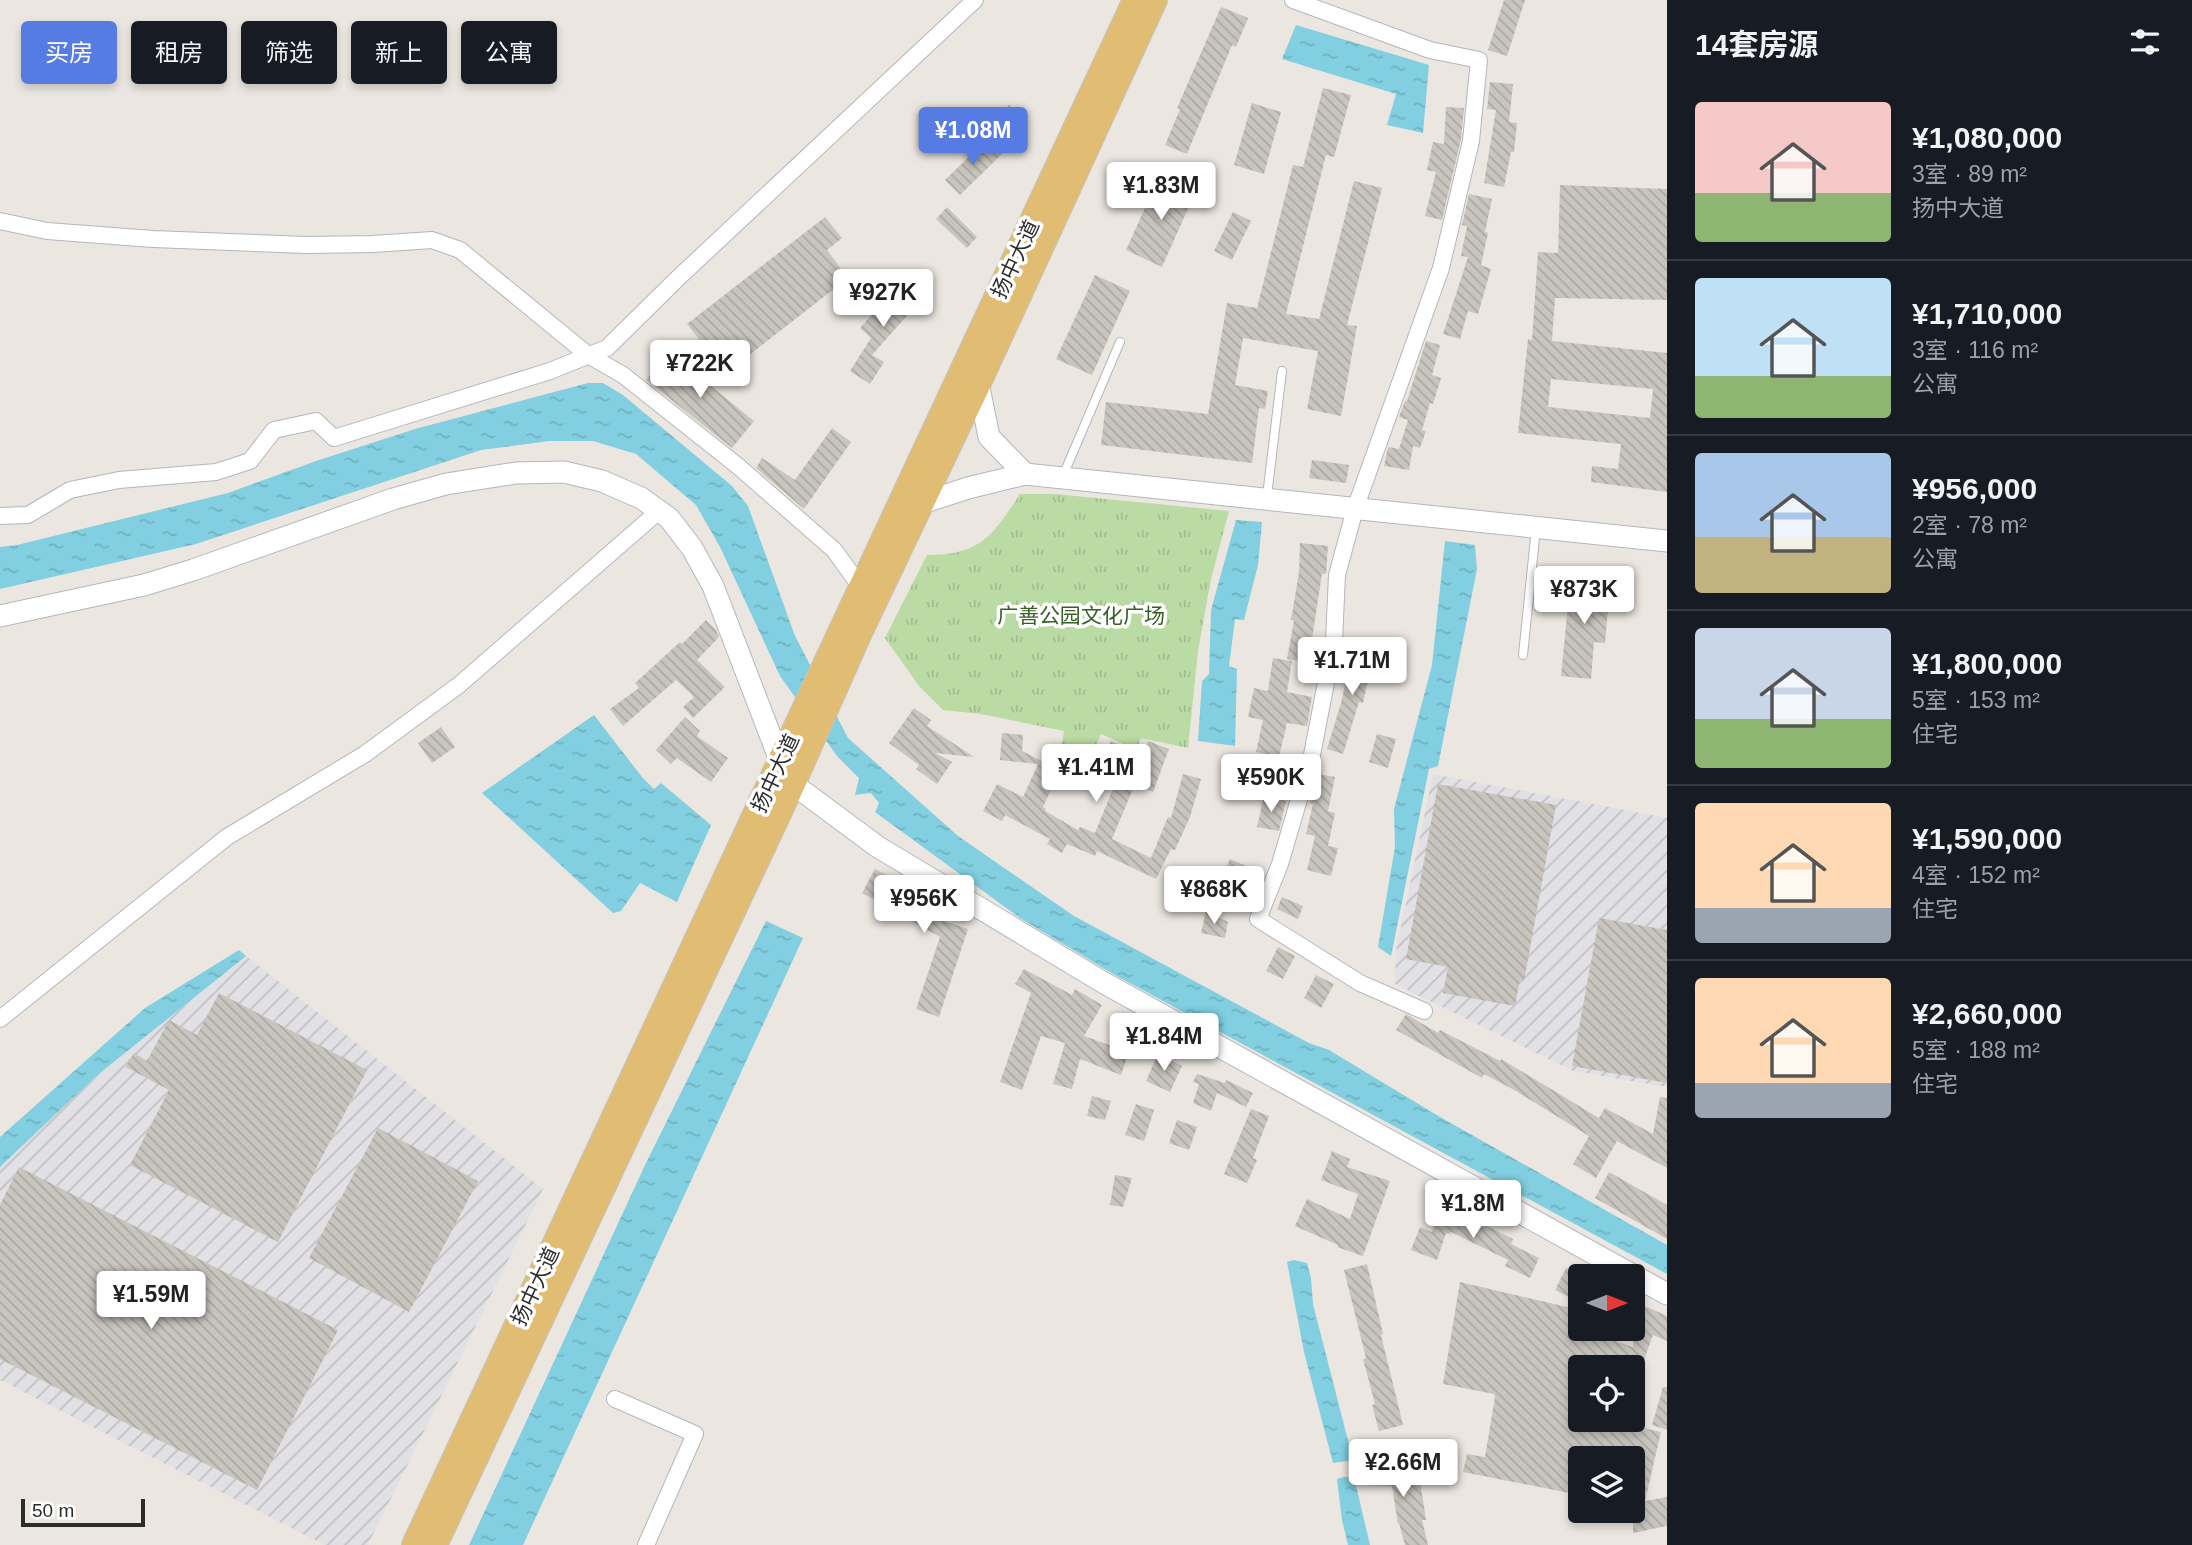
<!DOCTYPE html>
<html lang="zh">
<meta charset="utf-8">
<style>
body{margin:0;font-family:Helvetica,"Noto Sans SC",sans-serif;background:#20242c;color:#f1f3f6;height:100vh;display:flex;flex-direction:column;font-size:26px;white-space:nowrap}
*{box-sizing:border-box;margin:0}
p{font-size:23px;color:#9ea1a6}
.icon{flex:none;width:38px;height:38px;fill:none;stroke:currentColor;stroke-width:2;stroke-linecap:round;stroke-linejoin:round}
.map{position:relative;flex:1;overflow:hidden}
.drawer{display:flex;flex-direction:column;background:#171b24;width:525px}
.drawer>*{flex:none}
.hud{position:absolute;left:21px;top:21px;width:665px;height:63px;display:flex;gap:14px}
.needle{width:46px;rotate:90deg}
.controls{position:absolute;left:1568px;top:1264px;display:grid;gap:14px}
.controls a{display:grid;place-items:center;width:77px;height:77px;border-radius:7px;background:#171b24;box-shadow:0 4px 10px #0003;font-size:35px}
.scale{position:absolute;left:21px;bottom:18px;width:124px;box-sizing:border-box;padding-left:7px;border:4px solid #2c2c2c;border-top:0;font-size:19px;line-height:24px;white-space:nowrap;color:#2c2c2c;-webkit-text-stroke:5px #fff;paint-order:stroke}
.price{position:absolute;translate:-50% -60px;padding:0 16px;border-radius:7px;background:#fff;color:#222;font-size:23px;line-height:46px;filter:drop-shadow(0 2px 4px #0008)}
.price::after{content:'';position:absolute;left:50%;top:42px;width:21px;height:16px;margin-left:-10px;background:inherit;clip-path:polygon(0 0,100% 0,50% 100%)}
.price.on{background:#567ce3;color:#fff}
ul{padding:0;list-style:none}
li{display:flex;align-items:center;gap:21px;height:175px;padding:0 28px}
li+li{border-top:2px solid #363941}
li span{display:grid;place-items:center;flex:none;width:196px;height:140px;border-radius:7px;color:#555}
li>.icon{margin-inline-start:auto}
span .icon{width:84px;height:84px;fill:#fffc;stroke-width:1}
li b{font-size:30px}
h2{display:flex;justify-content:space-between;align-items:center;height:84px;padding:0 28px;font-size:30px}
.chip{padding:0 24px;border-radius:7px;background:#171b24;box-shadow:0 4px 10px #0003;font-size:24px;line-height:63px}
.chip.on{background:#567ce3;color:#fff}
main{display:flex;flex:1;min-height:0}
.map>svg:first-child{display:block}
.industrial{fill:url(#industrial-furrows)}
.park{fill:url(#park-tufts)}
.water{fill:url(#water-ripples)}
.building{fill:url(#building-back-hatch);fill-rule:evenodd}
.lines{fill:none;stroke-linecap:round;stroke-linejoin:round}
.lane-casing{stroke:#b4b6be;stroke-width:10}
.street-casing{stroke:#b4b6be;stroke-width:18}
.secondary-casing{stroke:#b4b6be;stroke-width:23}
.primary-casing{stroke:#c4c4c4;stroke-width:26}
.lane{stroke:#fff;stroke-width:8}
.street{stroke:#fff;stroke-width:16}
.secondary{stroke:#fff;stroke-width:21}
.primary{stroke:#e0bd72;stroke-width:24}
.labels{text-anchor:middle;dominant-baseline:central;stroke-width:7;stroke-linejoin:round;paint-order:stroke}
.street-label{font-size:21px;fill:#2c2c2c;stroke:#fff}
.park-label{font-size:21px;fill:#366124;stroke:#fff}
</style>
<main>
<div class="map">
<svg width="1667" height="1545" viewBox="0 0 1667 1545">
<defs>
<pattern id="industrial-furrows" width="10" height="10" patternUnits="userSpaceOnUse" patternTransform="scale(1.75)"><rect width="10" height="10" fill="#e1e0e5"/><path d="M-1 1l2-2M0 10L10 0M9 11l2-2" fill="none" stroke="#c1c0c5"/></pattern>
<pattern id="park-tufts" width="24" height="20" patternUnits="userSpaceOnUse" patternTransform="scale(1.75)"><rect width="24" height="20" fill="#bbdba4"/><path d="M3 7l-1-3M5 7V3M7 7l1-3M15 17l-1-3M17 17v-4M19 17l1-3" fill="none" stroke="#a1bc8d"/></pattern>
<pattern id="water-ripples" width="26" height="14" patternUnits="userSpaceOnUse" patternTransform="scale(1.75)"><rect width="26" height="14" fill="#81cfe0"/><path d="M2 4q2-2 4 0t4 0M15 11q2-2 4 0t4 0" fill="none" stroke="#70b2c0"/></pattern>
<pattern id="building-back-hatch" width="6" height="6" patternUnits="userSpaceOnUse" patternTransform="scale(1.75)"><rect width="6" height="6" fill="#c8c4be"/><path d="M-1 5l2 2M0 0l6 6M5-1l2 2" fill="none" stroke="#aca9a3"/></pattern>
</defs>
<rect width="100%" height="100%" fill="#ece6e0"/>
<g class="industrial">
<polygon points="1433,774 1667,818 1667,1087 1573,1071 1395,984 1396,951"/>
<polygon points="246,956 543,1189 368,1545 325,1545 0,1380 0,1167 95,1077"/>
</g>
<path class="park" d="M1020 494H1055L1229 511 1211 579 1198 651 1188 748 1141 738 1136 750 1101 734 1088 762 1061 748 1064 731 981 714 943 710 919 686 885 638 927 555C981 555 992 536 1020 494Z"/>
<g class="water">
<polygon points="1296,25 1429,65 1423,133 1387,125 1396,94 1282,59"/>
<polygon points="588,383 603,383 623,395 732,486 748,506 795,636 848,738 958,836 1074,916 1309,1043 1329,1050 1440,1117 1667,1245 1667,1274 1115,975 1020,918 875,812 879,803 871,793 855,795 859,778 837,756 780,676 720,547 696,505 636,454 593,441 549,441 481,450 196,544 0,589 0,547 17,545 228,493 319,460 415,429"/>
<polygon points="1236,520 1262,522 1258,565 1244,620 1235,619 1229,666 1237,669 1235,746 1198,741 1202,681 1209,674 1211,610"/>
<polygon points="1445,541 1475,545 1477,569 1438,766 1429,769 1391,956 1378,947 1395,847 1394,809 1432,665"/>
<polygon points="594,715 642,777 654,789 661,783 711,825 677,902 640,883 621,911 613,913 482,793"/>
<polygon points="766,921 803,938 523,1545 469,1545 646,1163"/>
<polygon points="239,950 246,956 95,1077 0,1167 0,1137 145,1008"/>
<polygon points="1294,1260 1307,1263 1311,1278 1313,1304 1353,1460 1333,1463 1304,1352 1287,1262"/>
<polygon points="1343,1477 1354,1477 1370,1545 1348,1545 1342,1520 1337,1479"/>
</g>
<g class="building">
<polygon points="1504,0 1525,0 1507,56 1488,50"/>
<polygon points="1221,7 1248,18 1236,47 1232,45 1187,154 1165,145 1180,109 1177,108"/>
<polygon points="1490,82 1513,84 1509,122 1517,123 1514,152 1511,152 1504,187 1484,183 1496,110 1487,109"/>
<polygon points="1323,88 1351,95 1334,157 1326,155 1286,314 1319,319 1354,181 1382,188 1347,325 1357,326 1341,416 1307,409 1318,351 1243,338 1235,385 1268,391 1265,409 1259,408 1252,463 1101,445 1106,402 1208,414 1227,303 1257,308 1293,165 1303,167"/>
<polygon points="1252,103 1281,112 1264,174 1234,165"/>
<polygon points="1009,105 1023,121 1001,141 987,125"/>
<polygon points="1446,107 1464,108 1461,139 1442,220 1425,216 1436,172 1427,170 1433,142 1444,144"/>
<polygon points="987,139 1002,154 960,195 945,180"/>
<polygon points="1159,177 1195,193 1162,267 1126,250"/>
<path d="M1560 185 1667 189V300L1555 298 1552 341 1667 353V492L1591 482 1592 466 1618 469 1621 444 1518 433 1528 339 1532 340 1538 252 1558 253ZM1551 379 1653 389 1650 418 1548 407Z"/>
<polygon points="1469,194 1492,199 1485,232 1488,233 1481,265 1491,269 1478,314 1468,311 1460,339 1443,334 1468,257 1461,256 1467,226 1462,225"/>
<polygon points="947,207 977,237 967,248 936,219"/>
<polygon points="1233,212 1251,221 1232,260 1214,251"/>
<polygon points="825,217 842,238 827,250 848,278 726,373 687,324"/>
<polygon points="1095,275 1130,291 1092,375 1056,359"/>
<polygon points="901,282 921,300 872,355 884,362 870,384 850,371 871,338 860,328"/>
<polygon points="1426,341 1440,345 1432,375 1441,378 1433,404 1430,403 1422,430 1426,431 1420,448 1413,446 1409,470 1384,466 1388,447 1399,449 1408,420 1399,417 1405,401 1407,401"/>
<polygon points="669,352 754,421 732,448 646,380"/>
<polygon points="832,428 851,442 804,509 756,468 762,458 795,480"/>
<polygon points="1312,460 1349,465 1346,483 1309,478"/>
<polygon points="1300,543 1328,546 1326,574 1322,574 1312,639 1317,639 1313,663 1287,659 1294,620 1291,620 1299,572"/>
<polygon points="1571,575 1600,579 1599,597 1609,598 1605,643 1594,642 1591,679 1561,676"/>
<polygon points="706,620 716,630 719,637 697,660 725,687 693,718 683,707 694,697 676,680 623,726 610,709 639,688 635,683 680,642 682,644"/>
<polygon points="1354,645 1375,650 1363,703 1359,702 1343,754 1327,749 1341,703"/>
<polygon points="1273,658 1292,661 1287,692 1312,697 1307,726 1287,723 1279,757 1256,752 1263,720 1248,717 1254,688 1268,691"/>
<polygon points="914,708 931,720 927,726 974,757 935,753 952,762 937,784 916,769 919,765 889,743"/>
<polygon points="685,717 700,731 697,736 728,758 711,782 677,758 671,764 656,750"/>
<polygon points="441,727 455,747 432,763 418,743"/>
<polygon points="1002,733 1023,735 1022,751 1060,770 1043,807 1046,809 1045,811 1078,830 1080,827 1095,833 1118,776 1100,769 1111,741 1143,755 1148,741 1169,749 1153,792 1135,784 1112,839 1151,858 1168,817 1171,818 1183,774 1201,779 1190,817 1175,850 1171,849 1156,879 1097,851 1095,856 1067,844 1062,853 1047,844 1050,839 1005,815 1002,821 983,811 997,784 1023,797 1038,764 1000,760"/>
<polygon points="1377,734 1396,739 1388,768 1369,762"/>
<polygon points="1319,774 1335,777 1328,811 1335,813 1328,846 1338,848 1331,876 1307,870 1315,836 1306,834 1313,804 1310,803"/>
<polygon points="1438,784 1556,805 1524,981 1520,980 1515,1006 1443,993 1448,967 1406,959"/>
<polygon points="1264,796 1286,801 1279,831 1257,827"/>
<polygon points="1230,859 1250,868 1239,891 1219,882"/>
<polygon points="875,869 950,911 944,921 968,929 939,1017 916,1009 940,937 862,893"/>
<polygon points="1282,897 1303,906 1298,919 1277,909"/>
<polygon points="1206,911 1228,922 1225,938 1201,933"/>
<polygon points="1599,918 1667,930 1667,1083 1572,1066"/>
<polygon points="1278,947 1295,956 1283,979 1266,971"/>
<polygon points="1024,969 1072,995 1075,989 1102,1005 1084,1036 1129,1052 1121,1075 1080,1059 1072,1089 1053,1084 1065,1043 1041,1036 1022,1090 1000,1082 1031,993 1015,984"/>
<polygon points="1316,975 1334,984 1321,1008 1304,998"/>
<polygon points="219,993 367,1070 278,1242 130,1165 169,1090 126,1067 134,1053 147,1061 169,1020 197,1035"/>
<polygon points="1406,1014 1438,1033 1440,1030 1500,1061 1501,1059 1599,1118 1605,1108 1653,1134 1660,1097 1667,1098 1667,1168 1617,1141 1596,1178 1573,1164 1589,1136 1516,1091 1484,1074 1482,1078 1396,1030"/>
<polygon points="1158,1054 1182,1066 1170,1092 1146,1081"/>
<polygon points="1197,1074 1225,1083 1226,1080 1253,1093 1246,1107 1217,1093 1211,1111 1193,1103 1199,1084 1193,1082"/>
<polygon points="1092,1096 1111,1101 1105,1120 1087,1116"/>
<polygon points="1136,1104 1154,1110 1144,1141 1125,1135"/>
<polygon points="1251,1109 1269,1116 1253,1158 1257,1160 1247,1183 1224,1174"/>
<polygon points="1177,1120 1197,1127 1189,1150 1169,1143"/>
<polygon points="378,1128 478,1181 409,1312 309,1258"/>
<polygon points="1332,1151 1350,1159 1347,1167 1390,1181 1363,1256 1337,1247 1338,1245 1295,1226 1307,1199 1350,1219 1358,1194 1321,1180"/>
<polygon points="19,1167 338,1330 257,1490 0,1359 0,1205"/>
<polygon points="1609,1172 1667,1205 1667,1239 1595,1198"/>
<polygon points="1115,1175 1132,1178 1123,1207 1110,1205"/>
<polygon points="1443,1203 1460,1209 1458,1212 1513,1239 1511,1244 1539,1258 1530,1278 1505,1266 1508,1260 1451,1232 1450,1234 1446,1233 1437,1260 1411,1250 1420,1227 1432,1232"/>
<polygon points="1367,1264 1383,1334 1381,1335 1403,1425 1379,1431 1372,1405 1375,1404 1363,1359 1366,1358 1344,1270"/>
<polygon points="1566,1268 1580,1275 1580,1303 1555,1290"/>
<polygon points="1460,1282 1580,1310 1580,1328 1590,1328 1589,1332 1633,1347 1633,1320 1640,1304 1667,1316 1667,1341 1653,1335 1635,1385 1633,1385 1633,1367 1580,1367 1580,1380 1573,1419 1606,1419 1661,1432 1645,1501 1667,1497 1667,1526 1633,1533 1633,1458 1580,1458 1580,1495 1463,1472 1467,1454 1485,1457 1495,1397 1494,1394 1443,1384"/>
<polygon points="1663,1387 1667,1387 1667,1430 1652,1425"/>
<polygon points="1421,1466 1424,1481 1420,1481 1426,1520 1422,1520 1428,1545 1405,1545 1399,1523 1398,1524 1392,1486 1357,1485 1357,1470 1393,1471"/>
</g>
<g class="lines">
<defs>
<g id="lane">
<polyline points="1062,478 1120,342"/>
<polyline points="1267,496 1282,371"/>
<polyline points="1523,655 1536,528"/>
</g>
<g id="street">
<polyline points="1293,0 1430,50 1479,60 1471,141 1441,268 1355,509 1337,575 1334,641 1312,755 1280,864 1258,919 1360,983 1424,1011"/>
<polyline points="0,221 47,231 153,239 306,245 373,244 432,240 460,250 588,355 623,375 739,467 834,550 860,586"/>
<polyline points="0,516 28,515 70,490 119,480 216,472 250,461 274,430 316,421 334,438 550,371 607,348 677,279 975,0"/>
<polyline points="0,1019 227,837 365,754 459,685 659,511"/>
<polyline points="615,1399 695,1434 646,1545"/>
</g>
<g id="secondary">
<polyline points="977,377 989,437 1025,474"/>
<polyline points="922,503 968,488 1025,474 1667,541"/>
<polyline points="0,616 144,585 193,570 393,499 446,484 516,473 564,472 602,481 641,498 669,518 692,548 713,586 781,763 793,784 878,847 1106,984 1667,1294"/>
</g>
<g id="primary">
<polyline points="414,1545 1135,0"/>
<polyline points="435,1545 793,784 859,635 978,385 1155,0"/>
</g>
</defs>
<use href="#lane" class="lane-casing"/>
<use href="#street" class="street-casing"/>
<use href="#secondary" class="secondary-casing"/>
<use href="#primary" class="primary-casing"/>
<use href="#lane" class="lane"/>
<use href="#street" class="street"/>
<use href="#secondary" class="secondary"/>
<use href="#primary" class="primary"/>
</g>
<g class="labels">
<g class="street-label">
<text transform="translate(1015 259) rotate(-65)">扬中大道</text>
<text transform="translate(775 773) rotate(-65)">扬中大道</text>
<text transform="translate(535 1286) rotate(-65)">扬中大道</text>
</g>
<g class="park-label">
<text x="1081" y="615">广善公园文化广场</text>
</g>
</g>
</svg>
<div class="controls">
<a><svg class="needle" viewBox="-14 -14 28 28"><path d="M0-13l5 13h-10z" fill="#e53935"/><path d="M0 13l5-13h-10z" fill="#9ea1a6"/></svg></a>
<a><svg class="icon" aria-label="locate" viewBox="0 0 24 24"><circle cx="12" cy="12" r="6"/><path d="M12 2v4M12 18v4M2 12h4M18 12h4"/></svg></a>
<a><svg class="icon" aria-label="layers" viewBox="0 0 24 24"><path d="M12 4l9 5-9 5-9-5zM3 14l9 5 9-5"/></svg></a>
</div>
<div class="scale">50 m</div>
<b class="price on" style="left:973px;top:167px">¥1.08M</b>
<b class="price" style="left:1161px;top:222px">¥1.83M</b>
<b class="price" style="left:883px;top:329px">¥927K</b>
<b class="price" style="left:700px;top:400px">¥722K</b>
<b class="price" style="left:1584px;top:626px">¥873K</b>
<b class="price" style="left:1352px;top:697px">¥1.71M</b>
<b class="price" style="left:1096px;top:804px">¥1.41M</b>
<b class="price" style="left:1271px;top:814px">¥590K</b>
<b class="price" style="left:1214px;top:926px">¥868K</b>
<b class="price" style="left:924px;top:935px">¥956K</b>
<b class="price" style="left:1164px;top:1073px">¥1.84M</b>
<b class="price" style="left:1473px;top:1240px">¥1.8M</b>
<b class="price" style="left:151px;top:1331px">¥1.59M</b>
<b class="price" style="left:1403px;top:1499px">¥2.66M</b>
<div class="hud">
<a class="chip on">买房</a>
<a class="chip">租房</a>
<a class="chip">筛选</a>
<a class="chip">新上</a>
<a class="chip">公寓</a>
</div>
</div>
<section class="drawer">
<h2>14套房源<svg class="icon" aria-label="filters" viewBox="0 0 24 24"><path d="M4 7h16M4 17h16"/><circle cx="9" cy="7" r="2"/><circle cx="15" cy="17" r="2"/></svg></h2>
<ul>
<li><span style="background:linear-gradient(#f6c9c9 65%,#8fb573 0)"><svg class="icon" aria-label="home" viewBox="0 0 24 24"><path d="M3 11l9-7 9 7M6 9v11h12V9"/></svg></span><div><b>¥1,080,000</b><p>3室 · 89 m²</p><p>扬中大道</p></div></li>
<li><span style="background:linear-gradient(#bfe0f5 70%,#8fb573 0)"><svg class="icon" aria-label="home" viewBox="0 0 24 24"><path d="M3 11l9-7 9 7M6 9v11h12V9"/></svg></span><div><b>¥1,710,000</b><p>3室 · 116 m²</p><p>公寓</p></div></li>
<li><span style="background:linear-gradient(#a9c7e8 60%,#c2b280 0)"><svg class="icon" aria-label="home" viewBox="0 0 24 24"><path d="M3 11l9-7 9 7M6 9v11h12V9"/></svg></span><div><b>¥956,000</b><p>2室 · 78 m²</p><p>公寓</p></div></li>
<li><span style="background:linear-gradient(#c9d6e8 65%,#8fb573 0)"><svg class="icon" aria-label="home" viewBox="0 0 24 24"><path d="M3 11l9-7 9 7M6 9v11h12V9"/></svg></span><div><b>¥1,800,000</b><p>5室 · 153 m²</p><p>住宅</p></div></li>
<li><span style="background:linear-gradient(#ffd9b3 75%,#9aa5b1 0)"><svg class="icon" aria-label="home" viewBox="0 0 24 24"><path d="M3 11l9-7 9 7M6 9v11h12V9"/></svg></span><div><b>¥1,590,000</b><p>4室 · 152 m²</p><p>住宅</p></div></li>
<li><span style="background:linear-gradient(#ffd9b3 75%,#9aa5b1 0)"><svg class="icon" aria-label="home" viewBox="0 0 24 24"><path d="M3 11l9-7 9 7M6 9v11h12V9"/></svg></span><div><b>¥2,660,000</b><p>5室 · 188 m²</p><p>住宅</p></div></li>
</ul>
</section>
</main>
